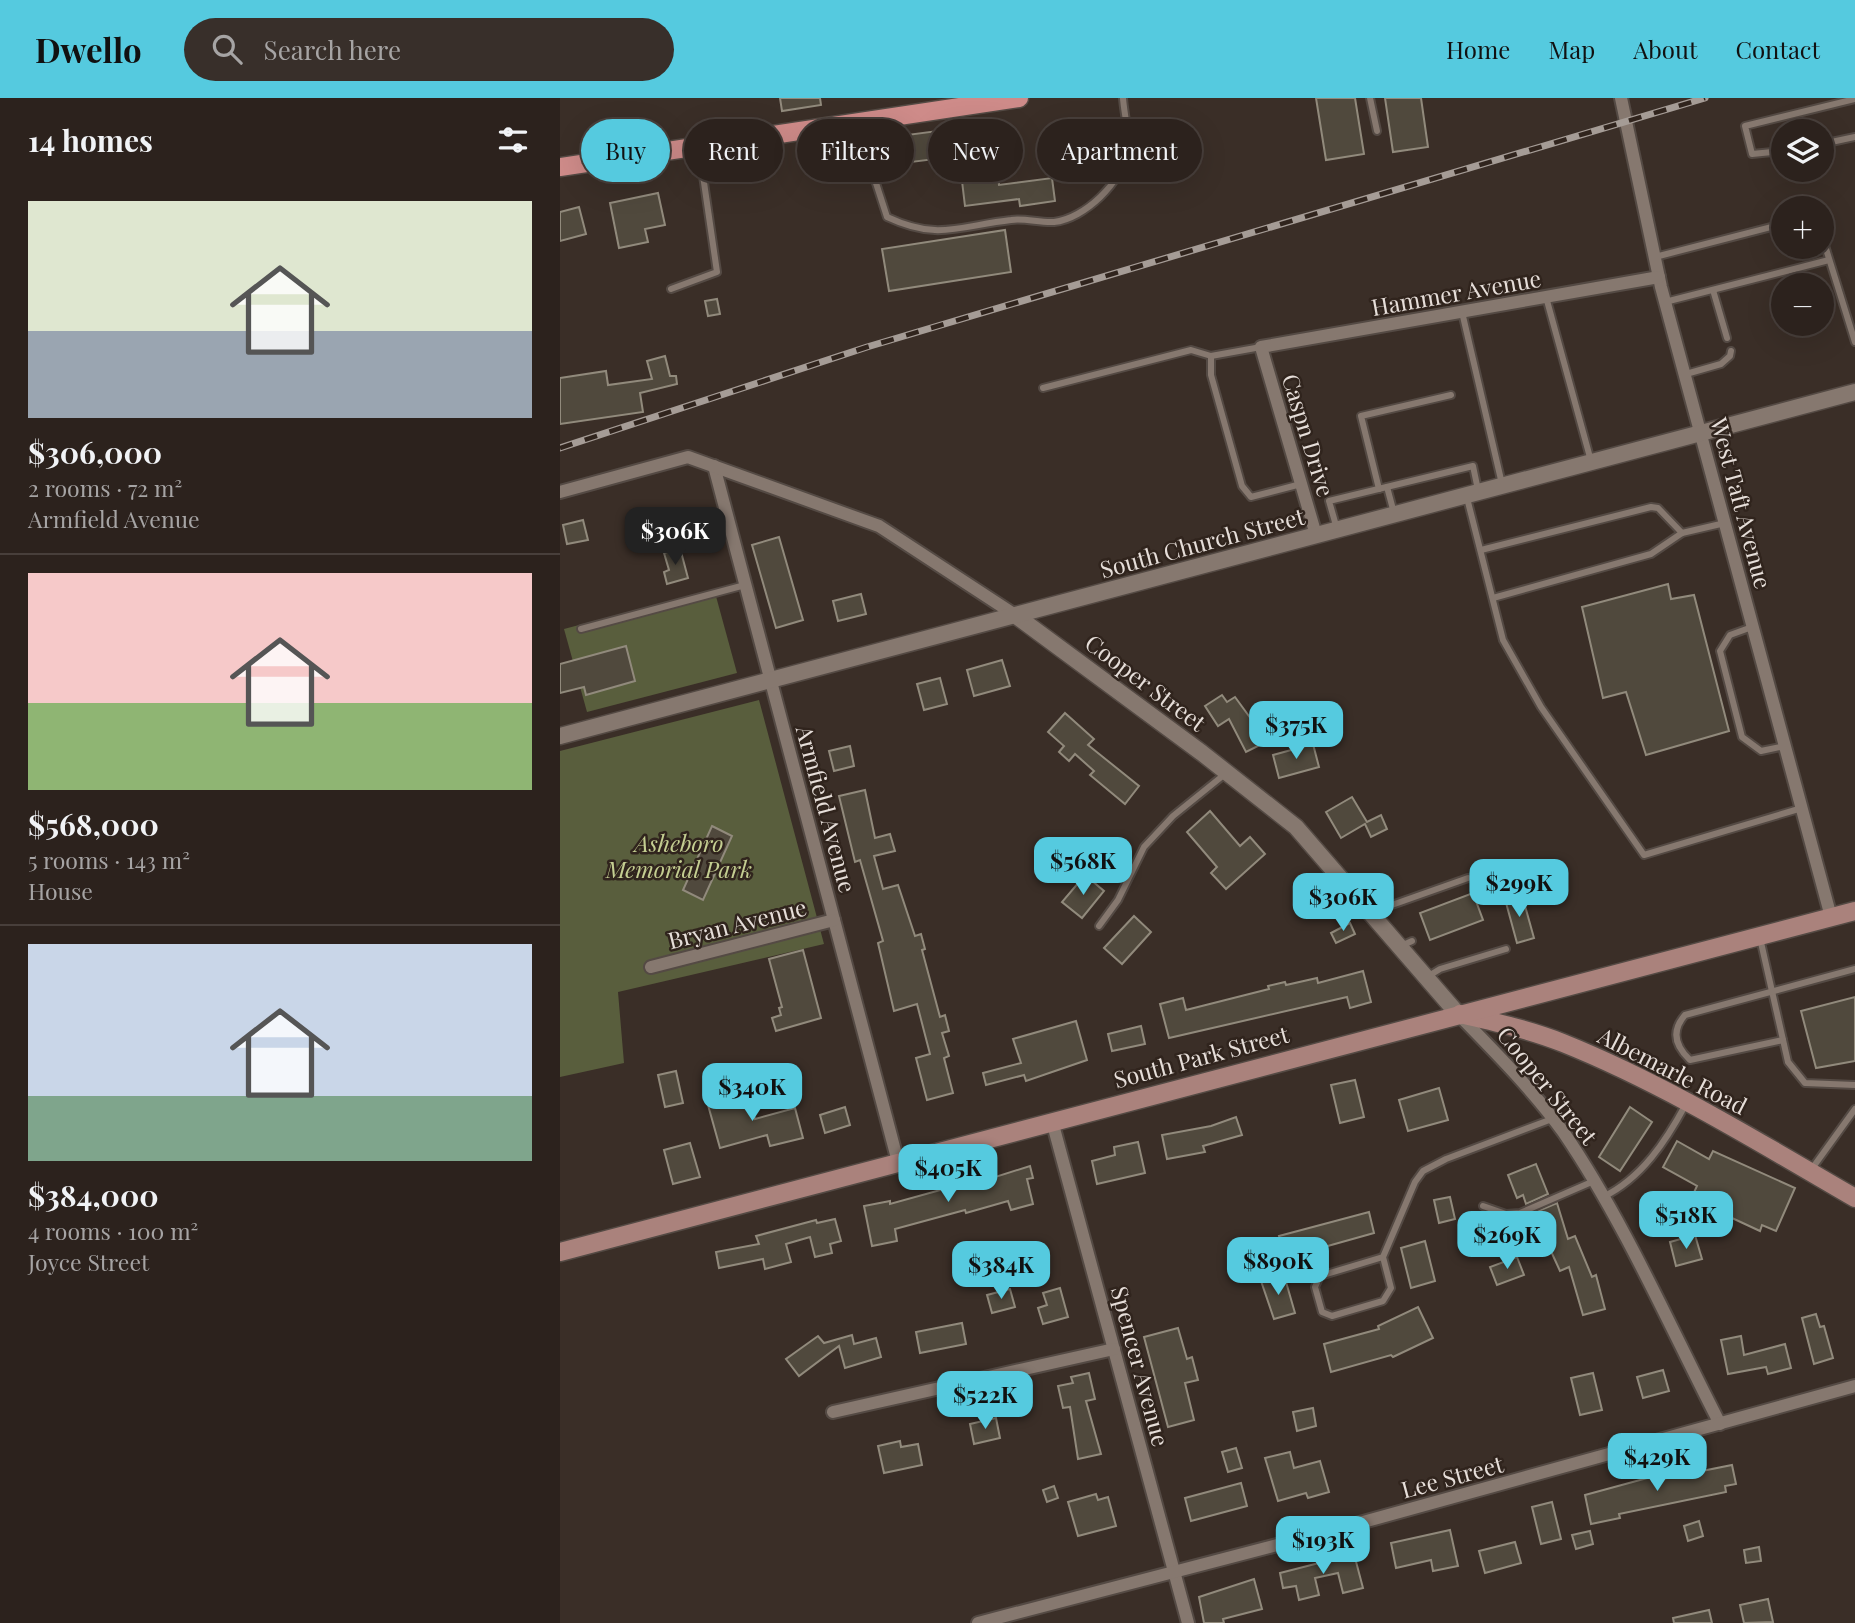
<!DOCTYPE html>
<meta charset="utf-8">
<style>
body{margin:0;font-family:"Playfair Display",serif;background:#382f2a;color:#f1f3f6;height:100vh;display:flex;flex-direction:column;font-size:26px;white-space:nowrap}
*{box-sizing:border-box;margin:0}
p{font-size:23px;color:#a6a4a4}
.icon{flex:none;width:38px;height:38px;fill:none;stroke:currentColor;stroke-width:2;stroke-linecap:round;stroke-linejoin:round}
.map{position:relative;flex:1;overflow:hidden}
.sheet{display:flex;flex-direction:column;background:#2c221d;width:560px}
.sheet>*{flex:none}
.banner{position:absolute;left:21px;top:21px;width:665px;height:63px;display:flex;gap:14px}
.tools{position:absolute;left:1211px;top:21px;display:grid;gap:14px}
.tools a{display:grid;place-items:center;width:63px;height:63px;border-radius:50%;background:#2c221d;box-shadow:0 7px 28px #0002,0 0 0 2px #483f3b;font-size:35px}
.price{position:absolute;translate:-50% -60px;padding:0 16px;border-radius:14px;background:#55cadf;color:#111;font-size:23px;line-height:46px;filter:drop-shadow(0 2px 4px #0008)}
.price::after{content:'';position:absolute;left:50%;top:42px;width:21px;height:16px;margin-left:-10px;background:inherit;clip-path:polygon(0 0,100% 0,50% 100%)}
.price.on{background:#222;color:#fff}
ul{padding:0;list-style:none}
li{display:grid;align-content:center;gap:14px;height:371px;padding:0 28px}
li+li{border-top:2px solid #483f3b}
li span{display:grid;place-items:center;height:217px;border-radius:0px;color:#555}
li>.icon{margin-inline-start:auto}
span .icon{width:126px;height:126px;fill:#fffc;stroke-width:1}
li b{font-size:30px}
h2{display:flex;justify-content:space-between;align-items:center;height:84px;padding:0 28px;font-size:30px}
.pill{padding:0 24px;border-radius:32px;background:#2c221d;box-shadow:0 7px 28px #0002,0 0 0 2px #483f3b;font-size:24px;line-height:63px}
.pill.on{background:#55cadf;color:#111}
header{display:flex;align-items:center;gap:42px;box-sizing:border-box;height:98px;padding:0 35px;background:#55cadf;color:#111}
header strong{font-size:33px}
nav{display:flex;gap:38px;margin-inline-start:auto;font-size:24px}
.search{width:490px;height:63px;background:#382f2a;display:flex;align-items:center;gap:18px;box-sizing:border-box;padding:0 24px;border-radius:38px;color:#a6a4a4;font-size:26px}
main{display:flex;flex:1;min-height:0}
.map>svg:first-child{display:block}
.green{fill:#595e3d}
.building{fill:#50493d;stroke:#918a7c;stroke-width:2}
.lines{fill:none;stroke-linecap:round;stroke-linejoin:round}
.service-casing{stroke:#544a44;stroke-width:10}
.minor-casing{stroke:#544a44;stroke-width:16}
.tertiary-casing{stroke:#544a44;stroke-width:19}
.secondary-casing{stroke:#544a44;stroke-width:21}
.primary-casing{stroke:#544a44;stroke-width:21}
.service{stroke:#86786f;stroke-width:6}
.minor{stroke:#86786f;stroke-width:12}
.tertiary{stroke:#86786f;stroke-width:16}
.secondary{stroke:#aa827c;stroke-width:18}
.primary{stroke:#ce8b89;stroke-width:18}
.rail-casing{stroke:#a59c96;stroke-width:7}
.rail{stroke:#30241d;stroke-width:4.5;stroke-dasharray:13;stroke-linecap:butt}
.labels{text-anchor:middle;dominant-baseline:central;stroke-width:5;stroke-linejoin:round;paint-order:stroke}
.street-label{font-size:23px;fill:#e6ded9;stroke:#30241d}
.park-label{font-size:23px;font-style:italic;fill:#c4ce91;stroke:#30241d}
</style>
<header>
<strong>Dwello</strong>
<div class="search"><svg class="icon" aria-label="search" viewBox="0 0 24 24"><circle cx="10" cy="10" r="6"/><path d="M15 15l6 6"/></svg>Search here</div>
<nav><a>Home</a><a>Map</a><a>About</a><a>Contact</a></nav>
</header>
<main>
<section class="sheet">
<h2>14 homes<svg class="icon" aria-label="filters" viewBox="0 0 24 24"><path d="M4 7h16M4 17h16"/><circle cx="9" cy="7" r="2"/><circle cx="15" cy="17" r="2"/></svg></h2>
<ul>
<li><span style="background:linear-gradient(#dfe7d0 60%,#9aa5b1 0)"><svg class="icon" aria-label="home" viewBox="0 0 24 24"><path d="M3 11l9-7 9 7M6 9v11h12V9"/></svg></span><div><b>$306,000</b><p>2 rooms · 72 m²</p><p>Armfield Avenue</p></div></li>
<li><span style="background:linear-gradient(#f6c9c9 60%,#8fb573 0)"><svg class="icon" aria-label="home" viewBox="0 0 24 24"><path d="M3 11l9-7 9 7M6 9v11h12V9"/></svg></span><div><b>$568,000</b><p>5 rooms · 143 m²</p><p>House</p></div></li>
<li><span style="background:linear-gradient(#c9d6e8 70%,#7fa58c 0)"><svg class="icon" aria-label="home" viewBox="0 0 24 24"><path d="M3 11l9-7 9 7M6 9v11h12V9"/></svg></span><div><b>$384,000</b><p>4 rooms · 100 m²</p><p>Joyce Street</p></div></li>
</ul>
</section>
<div class="map">
<svg width="1295" height="1525" viewBox="0 0 1295 1525">
<rect width="100%" height="100%" fill="#3a2e27"/>
<g class="green">
<polygon points="154,491 177,575 27,614 4,531"/>
<polygon points="199,602 264,846 58,894 64,965 0,979 0,653"/>
</g>
<g class="building">
<polygon points="220,0 260,0 261,7 222,13"/>
<polygon points="756,0 795,0 804,56 766,62"/>
<polygon points="825,0 861,0 868,49 833,54"/>
<polygon points="431,26 439,87 492,80 495,103 460,108 459,101 405,108 399,58 343,65 339,38"/>
<polygon points="98,95 105,127 85,131 88,144 59,150 50,105"/>
<polygon points="19,109 26,136 0,143 0,114"/>
<polygon points="445,132 451,174 329,193 322,151"/>
<polygon points="157,201 160,216 148,218 145,203"/>
<polygon points="105,258 110,278 116,278 117,286 80,295 83,314 0,326 0,280 46,273 48,287 92,281 87,263"/>
<polygon points="23,422 28,442 7,446 3,427"/>
<polygon points="219,439 243,522 216,530 192,447"/>
<polygon points="120,450 128,480 107,486 104,474 109,472 104,455"/>
<polygon points="1108,486 1111,501 1134,497 1169,633 1086,657 1066,594 1043,600 1022,509"/>
<polygon points="301,496 306,516 278,523 273,503"/>
<polygon points="66,548 75,583 26,597 24,589 0,595 0,566"/>
<polygon points="442,562 450,588 414,598 407,572"/>
<polygon points="380,580 387,606 364,612 357,586"/>
<polygon points="662,597 667,604 675,599 694,625 704,645 686,654 669,621 658,628 645,608"/>
<polygon points="505,615 534,641 528,647 579,688 565,706 530,677 534,673 515,656 509,663 499,654 504,648 488,634"/>
<polygon points="753,646 759,669 719,680 713,657"/>
<polygon points="290,648 294,668 274,673 269,653"/>
<polygon points="305,692 315,740 330,736 335,753 314,758 323,791 338,787 355,838 361,836 365,851 362,852 380,919 385,917 389,933 382,935 389,958 384,960 393,995 367,1002 356,960 370,956 357,906 334,913 318,845 323,843 300,762 295,764 279,698"/>
<polygon points="792,699 807,724 821,717 827,731 811,739 805,726 781,740 766,714"/>
<polygon points="650,713 680,748 690,739 705,756 666,791 651,775 657,769 627,734"/>
<polygon points="152,728 172,738 143,802 123,792"/>
<polygon points="525,777 544,793 522,820 502,804"/>
<polygon points="913,795 923,822 870,842 860,815"/>
<polygon points="962,797 974,840 957,845 945,801"/>
<polygon points="574,818 591,834 562,866 544,850"/>
<polygon points="790,825 795,836 776,845 771,835"/>
<polygon points="243,852 261,920 216,933 212,920 221,917 219,910 222,909 209,861"/>
<polygon points="803,873 811,904 790,910 787,899 609,940 600,906 623,900 626,912 709,891 708,888 725,884 726,887 757,880 758,885"/>
<polygon points="1295,899 1295,963 1256,970 1241,913"/>
<polygon points="516,923 527,962 466,983 464,977 426,987 423,975 461,965 453,941"/>
<polygon points="581,928 585,946 552,953 548,936"/>
<polygon points="116,973 123,1005 105,1009 98,977"/>
<polygon points="795,982 804,1019 780,1025 771,987"/>
<polygon points="879,990 888,1022 848,1033 839,1002"/>
<polygon points="188,996 195,1021 235,1010 243,1040 210,1048 207,1037 160,1050 148,1007"/>
<polygon points="285,1009 290,1027 265,1035 260,1017"/>
<polygon points="1070,1009 1092,1024 1060,1073 1039,1059"/>
<polygon points="676,1019 682,1037 643,1048 645,1054 607,1061 602,1037 651,1028"/>
<polygon points="1117,1043 1149,1061 1153,1053 1235,1090 1216,1133 1202,1127 1200,1133 1131,1101 1137,1088 1103,1069"/>
<polygon points="578,1044 585,1075 537,1086 532,1063 555,1057 554,1049"/>
<polygon points="130,1045 140,1079 113,1086 104,1052"/>
<polygon points="976,1066 988,1096 966,1106 963,1097 957,1100 948,1077"/>
<polygon points="470,1068 473,1080 467,1081 473,1106 451,1112 448,1103 406,1115 405,1112 335,1131 337,1143 312,1148 304,1108 330,1103 330,1106 384,1091 385,1095"/>
<polygon points="890,1099 895,1121 879,1125 874,1102"/>
<polygon points="997,1105 1008,1141 1015,1138 1032,1179 1036,1177 1045,1211 1023,1217 1009,1169 1000,1173 984,1138 976,1140 969,1117"/>
<polygon points="809,1114 814,1135 725,1160 719,1138"/>
<polygon points="275,1121 281,1143 270,1146 272,1155 255,1159 250,1139 226,1146 231,1164 205,1171 203,1161 159,1170 156,1154 199,1146 196,1138 256,1122 257,1125"/>
<polygon points="1135,1137 1142,1161 1116,1168 1110,1144"/>
<polygon points="865,1143 875,1183 851,1190 841,1150"/>
<polygon points="957,1159 964,1177 937,1187 930,1169"/>
<polygon points="724,1177 735,1215 714,1221 701,1183"/>
<polygon points="500,1190 508,1219 483,1226 478,1210 487,1207 483,1195"/>
<polygon points="450,1191 455,1209 432,1215 427,1197"/>
<polygon points="858,1209 873,1240 833,1259 831,1257 771,1274 764,1246 819,1231 818,1228"/>
<polygon points="1256,1216 1260,1229 1264,1228 1273,1260 1254,1266 1242,1220"/>
<polygon points="402,1225 406,1246 360,1255 356,1234"/>
<polygon points="618,1230 627,1261 632,1259 638,1282 625,1285 634,1322 608,1329 584,1239"/>
<polygon points="292,1237 294,1246 316,1240 321,1259 285,1270 279,1248 239,1278 226,1261 258,1238 264,1245"/>
<polygon points="1181,1238 1184,1257 1225,1246 1231,1270 1208,1276 1206,1269 1168,1276 1161,1242"/>
<polygon points="1103,1272 1109,1293 1083,1300 1077,1279"/>
<polygon points="529,1275 535,1301 526,1303 541,1356 518,1361 510,1309 503,1310 498,1288 513,1285 511,1279"/>
<polygon points="1033,1275 1042,1312 1020,1317 1011,1280"/>
<polygon points="753,1310 756,1328 737,1333 733,1314"/>
<polygon points="436,1320 440,1340 414,1346 410,1326"/>
<polygon points="340,1343 341,1349 358,1346 362,1367 324,1375 318,1348"/>
<polygon points="676,1350 682,1370 668,1374 662,1354"/>
<polygon points="730,1354 734,1370 760,1363 769,1394 748,1400 746,1395 718,1403 705,1360"/>
<polygon points="1172,1367 1176,1386 1165,1388 1166,1394 1059,1416 1060,1420 1031,1426 1025,1397 1091,1379 1092,1383"/>
<polygon points="681,1385 687,1408 631,1423 625,1400"/>
<polygon points="494,1388 498,1400 487,1404 483,1392"/>
<polygon points="536,1396 538,1402 548,1399 556,1428 518,1438 508,1404"/>
<polygon points="992,1404 1001,1441 981,1446 972,1409"/>
<polygon points="1139,1423 1143,1438 1128,1443 1124,1428"/>
<polygon points="890,1432 898,1468 873,1473 871,1462 836,1470 831,1445"/>
<polygon points="1030,1433 1033,1446 1016,1451 1012,1437"/>
<polygon points="955,1444 961,1465 925,1475 919,1453"/>
<polygon points="1199,1449 1201,1463 1186,1465 1184,1452"/>
<polygon points="794,1456 803,1490 783,1495 778,1475 755,1480 759,1497 739,1502 736,1488 723,1490 720,1475"/>
<polygon points="694,1481 702,1511 663,1521 664,1525 644,1525 639,1499"/>
<polygon points="1208,1501 1213,1524 1184,1525 1180,1507"/>
<polygon points="1149,1512 1152,1525 1114,1525 1113,1520"/>
</g>
<g class="lines">
<defs>
<g id="service">
<polyline points="810,0 817,33"/>
<path d="M330 22 326 57 315 82 327 119C378 143 399 128 451 122 465 120 480 125 494 124 524 121 563 84 567 53 570 37 564 16 563 0"/>
<polyline points="1262,46 1295,39"/>
<polyline points="1223,53 1192,56 1185,28 1295,1"/>
<polyline points="1262,138 1295,244"/>
<polyline points="1095,159 1223,126"/>
<polyline points="111,191 157,174 139,50"/>
<polyline points="1153,192 1167,240"/>
<polyline points="986,199 1031,363"/>
<polyline points="1105,204 1269,162"/>
<polyline points="902,214 942,386"/>
<polyline points="651,258 651,277 682,388 691,399 741,386"/>
<polyline points="1126,276 1161,266 1170,258 1171,253"/>
<polyline points="483,290 631,252 651,258 701,249"/>
<polyline points="827,389 834,415"/>
<polyline points="819,391 801,318 891,297"/>
<polyline points="907,400 943,542 981,609 1084,757 1242,710"/>
<polyline points="777,431 769,403 913,368 918,392"/>
<polyline points="921,452 1091,409 1098,410 1122,435"/>
<polyline points="933,500 1091,456 1122,435 1165,425"/>
<polyline points="1192,529 1170,537 1160,553 1182,639 1201,653 1225,648"/>
<polyline points="21,531 185,487"/>
<polyline points="812,814 908,780"/>
<polyline points="539,828 558,802 584,749 613,718 665,676"/>
<polyline points="1200,840 1228,964 1245,985 1295,987"/>
<polyline points="841,848 852,843"/>
<polyline points="867,879 880,871 946,851"/>
<path d="M1223 942 1130 962C1115 948 1111 933 1125 917L1295 871"/>
<polyline points="1251,1072 1295,1011"/>
<path d="M1043 1099C1082 1080 1106 1043 1126 1006"/>
<polyline points="923,1108 946,1116 960,1115 1034,1083"/>
<polyline points="823,1159 760,1178 755,1189 762,1214 772,1218 823,1203 831,1190 823,1159 855,1084 863,1073 886,1061 992,1021"/>
</g>
<g id="minor">
<polyline points="1061,0 1101,189 1271,819"/>
<polyline points="154,368 338,1064"/>
<polyline points="0,394 128,359 319,428 455,517"/>
<polyline points="756,437 701,249 1099,179"/>
<polyline points="91,869 274,822"/>
<path d="M898 916C935 954 973 992 1004 1035 1064 1123 1111 1231 1160 1326"/>
<polyline points="492,1023 628,1525"/>
<polyline points="273,1314 554,1251"/>
<polyline points="418,1525 767,1434 1295,1288"/>
</g>
<g id="tertiary">
<polyline points="455,517 642,655 736,729 897,915"/>
<polyline points="0,638 1295,294"/>
</g>
<g id="secondary">
<path d="M900 916C935 924 970 932 1003 945 1105 986 1200 1045 1295 1100"/>
<polyline points="0,1154 1295,813"/>
</g>
<polyline id="primary" points="0,69 459,0"/>
</defs>
<use href="#service" class="service-casing"/>
<use href="#minor" class="minor-casing"/>
<use href="#tertiary" class="tertiary-casing"/>
<use href="#secondary" class="secondary-casing"/>
<use href="#primary" class="primary-casing"/>
<use href="#service" class="service"/>
<use href="#minor" class="minor"/>
<use href="#tertiary" class="tertiary"/>
<use href="#secondary" class="secondary"/>
<use href="#primary" class="primary"/>
<defs>
<polyline id="rail" points="0,350 307,249 1145,0"/>
</defs>
<use href="#rail" class="rail-casing"/>
<use href="#rail" class="rail"/>
</g>
<g class="labels">
<g class="street-label">
<text transform="translate(896 194) rotate(-10)">Hammer Avenue</text>
<text transform="translate(749 337) rotate(73)">Caspn Drive</text>
<text transform="translate(1182 405) rotate(75)">West Taft Avenue</text>
<text transform="translate(642 444) rotate(-15)">South Church Street</text>
<text transform="translate(586 584) rotate(37)">Cooper Street</text>
<text transform="translate(267 711) rotate(75)">Armfield Avenue</text>
<text transform="translate(177 825) rotate(-14)">Bryan Avenue</text>
<text transform="translate(641 958) rotate(-15)">South Park Street</text>
<text transform="translate(1113 972) rotate(27)">Albemarle Road</text>
<text transform="translate(988 987) rotate(51)">Cooper Street</text>
<text transform="translate(581 1268) rotate(75)">Spencer Avenue</text>
<text transform="translate(892 1378) rotate(-15)">Lee Street</text>
</g>
<g class="park-label">
<text x="119" y="744">Asheboro<tspan x="119" dy="26">Memorial Park</tspan></text>
</g>
</g>
</svg>
<div class="tools">
<a><svg class="icon" aria-label="layers" viewBox="0 0 24 24"><path d="M12 4l9 5-9 5-9-5zM3 14l9 5 9-5"/></svg></a>
<a>+</a>
<a>−</a>
</div>
<b class="price on" style="left:115px;top:469px">$306K</b>
<b class="price" style="left:736px;top:663px">$375K</b>
<b class="price" style="left:523px;top:799px">$568K</b>
<b class="price" style="left:959px;top:821px">$299K</b>
<b class="price" style="left:783px;top:835px">$306K</b>
<b class="price" style="left:192px;top:1025px">$340K</b>
<b class="price" style="left:388px;top:1106px">$405K</b>
<b class="price" style="left:1126px;top:1153px">$518K</b>
<b class="price" style="left:947px;top:1173px">$269K</b>
<b class="price" style="left:718px;top:1199px">$890K</b>
<b class="price" style="left:441px;top:1203px">$384K</b>
<b class="price" style="left:425px;top:1333px">$522K</b>
<b class="price" style="left:1097px;top:1395px">$429K</b>
<b class="price" style="left:763px;top:1478px">$193K</b>
<div class="banner">
<a class="pill on">Buy</a>
<a class="pill">Rent</a>
<a class="pill">Filters</a>
<a class="pill">New</a>
<a class="pill">Apartment</a>
</div>
</div>
</main>
